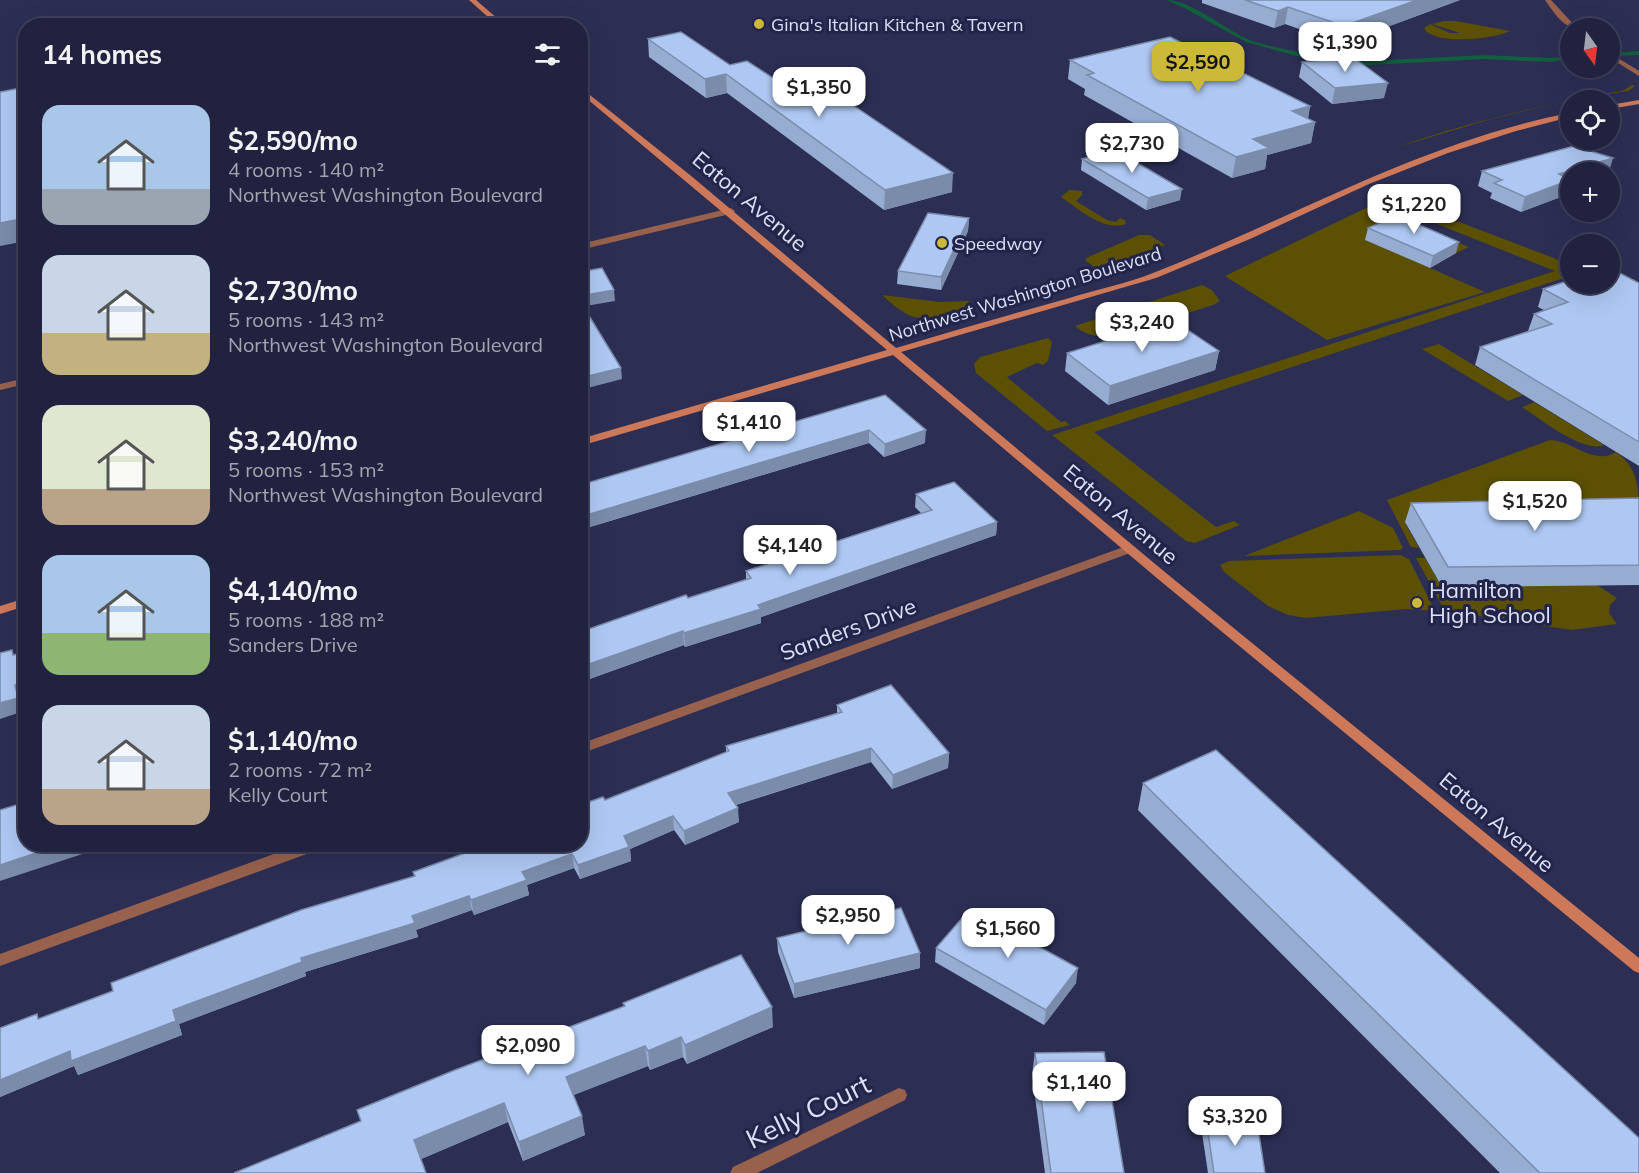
<!DOCTYPE html>
<meta charset="utf-8">
<style>
body{margin:0;font-family:Mulish,sans-serif;background:#2d2f4a;color:#f1f3f6;height:100vh;display:flex;flex-direction:column;font-size:22px;white-space:nowrap}
*{box-sizing:border-box;margin:0}
p{font-size:20px;color:#a2a4b0}
.icon{flex:none;width:33px;height:33px;fill:none;stroke:currentColor;stroke-width:2;stroke-linecap:round;stroke-linejoin:round}
.map{position:relative;flex:1;overflow:hidden}
.panel{position:absolute;left:18px;top:18px;width:570px;height:834px;display:flex;flex-direction:column;background:#21223f;border-radius:24px;box-shadow:0 6px 24px #0002,0 0 0 2px #3e3f59}
.panel>*{flex:none}
.needle{width:39px;rotate:166deg}
.buttons{position:absolute;left:1560px;top:18px;display:grid;gap:12px}
.buttons a{display:grid;place-items:center;width:60px;height:60px;border-radius:50%;background:#21223f;box-shadow:0 6px 24px #0002,0 0 0 2px #3e3f59;font-size:30px}
.price{position:absolute;translate:-50% -51px;padding:0 14px;border-radius:12px;background:#fff;color:#222;font-size:20px;line-height:39px;filter:drop-shadow(0 2px 3px #0008)}
.price::after{content:'';position:absolute;left:50%;top:36px;width:18px;height:14px;margin-left:-9px;background:inherit;clip-path:polygon(0 0,100% 0,50% 100%)}
.price.selected{background:#cdb938;color:#111}
ul{padding:0;list-style:none}
li{display:flex;align-items:center;gap:18px;height:150px;padding:0 24px}
li span{display:grid;place-items:center;flex:none;width:168px;height:120px;border-radius:18px;color:#555}
li>.icon{margin-inline-start:auto}
span .icon{width:72px;height:72px;fill:#fffc;stroke-width:1}
li b{font-size:26px}
h2{display:flex;justify-content:space-between;align-items:center;height:72px;padding:0 24px;font-size:26px}
.map>svg:first-child{display:block}
.green{fill:#5b5004}
.lines{fill:none;stroke-linecap:round;stroke-linejoin:round}
.stream{fill:#135e3e;fill-rule:evenodd}
.street{fill:#97614d;fill-rule:evenodd}
.secondary{fill:#ce785a;fill-rule:evenodd}
.wall{fill:#96acd1}
.shaded-wall{fill:#7a8caa}
.building{fill:#aec8f3;stroke:#7a8caa;stroke-width:1.5}
.poi-dot{fill:#cdb938;stroke:#232449;stroke-width:2}
.labels{text-anchor:middle;dominant-baseline:central;stroke-width:6;stroke-linejoin:round;paint-order:stroke}
.far-poi-label{font-size:18px;fill:#dde0f9;stroke:#232449;text-anchor:start}
.far-street-label{font-size:18px;fill:#dde0f9;stroke:#232449}
.street-label{font-size:22px;fill:#dde0f9;stroke:#232449}
.poi-label{font-size:22px;fill:#dde0f9;stroke:#232449;text-anchor:start}
.near-street-label{font-size:27px;fill:#dde0f9;stroke:#232449}
</style>
<div class="map">
<svg width="1639" height="1173" viewBox="0 0 1639 1173">
<rect width="100%" height="100%" fill="#2c2e54"/>
<g class="green">
<path d="M1444 21H1456L1510 31C1496 39 1432 46 1424 28L1430 24 1450 33H1460L1432 24Z"/>
<path d="M1632 85 1635 86 1628 91 1570 100 1491 119 1394 148C1468 122 1544 104 1622 91Z"/>
<path d="M1069 190 1082 191V195L1076 201 1107 220 1116 222 1120 218 1125 220 1126 224C1103 232 1079 209 1061 197Z"/>
<polygon points="1387,201 1412,204 1559,260 1570,267 1570,276 1094,432 1216,527 1234,521 1240,525 1195,543 1186,541 1052,435 1555,271 1384,203"/>
<polygon points="1368,207 1469,247 1456,253 1394,227 1366,240 1485,292 1327,340 1225,276"/>
<polygon points="1139,235 1150,235 1165,245 1097,269 1086,261 1086,258"/>
<path d="M1202 285 1212 290 1220 301 1213 305 1172 318V321C1143 330 1101 349 1075 326Z"/>
<path d="M882 295 940 302 968 301 975 306C954 311 925 326 905 313 896 308 889 301 882 295Z"/>
<polygon points="1048,338 1052,342 1048,361 1043,365 1037,363 1007,377 1061,422 1065,421 1070,425 1047,431 976,373 974,364 980,357"/>
<polygon points="1439,344 1523,395 1508,401 1422,349"/>
<path d="M1534 402 1604 445C1584 454 1540 419 1522 407Z"/>
<path d="M1550 440C1572 440 1593 466 1616 452 1639 469 1639 488 1639 517L1405 523 1419 548 1411 547 1387 500Z"/>
<polygon points="1359,511 1393,528 1403,548 1400,550 1244,556"/>
<polygon points="1400,555 1409,559 1435,611 1407,609 1306,618 1288,615 1268,606 1224,572 1220,565 1229,561"/>
<polygon points="1416,558 1425,558 1442,587 1597,585 1617,598 1610,605 1609,613 1617,624 1572,630 1445,611"/>
</g>
<g class="lines">
<g class="stream">
<path d="M1166 0C1192 0 1225 30 1250 40 1276 50 1308 51 1332 63L1329 65 1246 42 1184 8Z"/>
<polygon points="1639,51 1639,55 1610,56 1610,53"/>
<polygon points="1484,55 1551,58 1570,56 1570,59 1551,62 1484,59 1351,66 1348,64 1351,62"/>
</g>
<g class="street">
<path d="M1545 0H1551L1577 28C1563 28 1553 11 1545 0Z"/>
<polygon points="1610,53 1639,71 1639,76 1610,58"/>
<polygon points="731,208 735,211 734,213 580,250 580,244"/>
<polygon points="26,378 26,384 0,390 0,384"/>
<polygon points="1129,545 1135,549 1133,552 580,754 580,744"/>
<polygon points="301,844 325,844 323,848 0,966 0,954"/>
<polygon points="899,1088 905,1090 907,1095 905,1100 757,1173 730,1173 733,1167"/>
</g>
<g class="secondary">
<polygon points="469,0 476,0 506,26 498,26"/>
<path d="M580 87 690 175 896 348C952 331 1009 315 1066 299 1094 290 1125 284 1153 273 1291 219 1423 141 1570 113V117L1516 131 1448 153 1369 184 1250 239 1156 278 901 352 1166 573 1639 958V973L1634 971 1158 579 893 355 580 446V439L887 350 580 93Z"/>
<polygon points="1639,100 1639,104 1610,109 1610,105"/>
<polygon points="26,598 26,606 0,614 0,606"/>
</g>
</g>
<g class="wall">
<polygon points="1202,0 1460,0 1341,44 1285,24 1274,28 1202,3"/>
<polygon points="648,39 730,65 796,93 952,192 884,210 727,93 706,98 649,57"/>
<polygon points="1070,60 1310,106 1308,119 1315,122 1311,143 1267,155 1265,169 1232,178 1084,95 1085,89 1068,79"/>
<polygon points="1302,62 1384,98 1332,104 1299,77"/>
<polygon points="1082,159 1180,200 1146,210 1081,170"/>
<polygon points="1482,171 1570,172 1570,184 1569,185 1566,195 1521,212 1490,198 1492,193 1478,186"/>
<polygon points="969,218 968,231 941,290 897,284 898,271"/>
<polygon points="1368,228 1456,253 1430,268 1365,240"/>
<polygon points="1639,283 1639,466 1475,365 1480,347 1528,331 1534,314 1544,310 1538,307 1543,289"/>
<polygon points="1219,351 1215,370 1108,405 1065,371 1067,353"/>
<polygon points="885,395 925,443 884,457 869,443 580,530"/>
<polygon points="916,494 997,522 996,535 761,617 761,623 685,647 684,645 584,681 585,684 580,685 580,632 746,580 746,571 921,513 915,507"/>
<polygon points="1639,498 1639,585 1442,587 1405,522 1411,503"/>
<polygon points="837,705 949,753 948,768 892,789 871,762 736,805 739,822 685,845 674,830 630,849 631,861 580,879 574,868 527,885 529,895 474,915 472,910 416,930 418,937 305,972 306,976 179,1024 182,1035 78,1075 74,1066 0,1097 0,1028 40,1019 414,876 413,872 580,844 605,800 726,752 726,746 837,713"/>
<polygon points="1143,783 1639,1173 1500,1173 1138,810"/>
<polygon points="777,938 920,953 920,968 794,998 778,952"/>
<polygon points="936,948 1076,983 1044,1025 935,962"/>
<polygon points="623,1003 773,1027 687,1064 683,1057 650,1070 648,1066 573,1095 585,1135 523,1161 508,1122 421,1159 361,1121 624,1006"/>
<polygon points="1035,1053 1124,1173 1045,1173 1032,1074"/>
<polygon points="1206,1119 1265,1173 1208,1173 1202,1133"/>
</g>
<g class="shaded-wall">
<polygon points="1417,0 1460,0 1341,44 1344,26"/>
<polygon points="1288,7 1285,24 1274,28 1278,11"/>
<polygon points="726,74 727,93 706,98 705,79"/>
<polygon points="1388,83 1384,98 1332,104 1335,88"/>
<polygon points="1310,106 1306,125 1315,122 1311,143 1267,155 1265,169 1232,178 1236,157 1253,139 1292,111"/>
<polygon points="1613,158 1609,172 1570,172 1570,184 1569,185 1566,195 1521,212 1525,197 1559,174"/>
<polygon points="953,173 952,192 884,210 885,190"/>
<polygon points="1182,189 1180,200 1146,210 1148,198"/>
<polygon points="26,218 26,241 0,246 0,223"/>
<polygon points="969,218 968,231 941,290 941,277"/>
<polygon points="1459,242 1456,253 1430,268 1433,256"/>
<polygon points="614,290 615,301 580,307 580,296"/>
<polygon points="1219,351 1215,370 1108,405 1110,386"/>
<polygon points="621,368 622,379 580,390 580,378"/>
<polygon points="869,430 869,443 580,530 580,517"/>
<polygon points="926,430 925,443 884,457 885,444"/>
<polygon points="997,522 996,535 761,617 761,623 685,647 684,633 758,605"/>
<polygon points="683,631 684,645 584,681 585,684 580,685 581,667"/>
<polygon points="26,682 26,697 21,699 24,711 0,719 0,703 15,685"/>
<polygon points="871,748 871,762 728,807 728,793"/>
<polygon points="949,753 948,768 892,789 893,775"/>
<polygon points="738,808 739,822 685,845 684,831"/>
<polygon points="673,816 674,830 630,849 631,861 580,879 578,865 624,836"/>
<polygon points="63,844 113,844 0,881 0,865"/>
<polygon points="572,854 574,868 527,885 529,895 474,915 471,900 522,872"/>
<polygon points="469,896 472,910 416,930 418,937 305,972 306,976 179,1024 182,1035 78,1075 74,1066 0,1097 0,1080 301,958"/>
<polygon points="920,953 920,968 794,998 794,984"/>
<polygon points="1078,968 1076,983 1044,1025 1046,1010"/>
<polygon points="772,1007 773,1027 687,1064 685,1045"/>
<polygon points="681,1037 683,1057 650,1070 648,1051"/>
<polygon points="645,1046 648,1066 569,1097 566,1077"/>
<polygon points="504,1103 508,1122 419,1160 414,1140"/>
<polygon points="582,1116 585,1135 523,1161 519,1142"/>
</g>
<g class="building">
<polygon points="1245,0 1417,0 1344,26 1288,7 1278,11"/>
<polygon points="681,32 730,65 747,61 796,93 826,87 953,173 885,190 726,74 705,79 648,39"/>
<polygon points="1170,37 1310,106 1292,111 1315,122 1253,139 1269,148 1236,157 1087,75 1094,73 1070,60"/>
<polygon points="1353,57 1388,83 1335,88 1302,62"/>
<polygon points="26,87 26,218 0,223 0,92"/>
<polygon points="1574,146 1613,158 1559,174 1570,180 1525,197 1494,183 1502,180 1482,171"/>
<polygon points="1115,150 1182,189 1148,198 1082,159"/>
<polygon points="928,213 969,218 941,277 898,271"/>
<polygon points="1397,215 1459,242 1433,256 1368,228"/>
<polygon points="602,268 614,290 580,296 580,272"/>
<polygon points="1610,268 1639,283 1639,442 1480,347 1552,324 1534,314 1568,302 1543,289 1570,280 1570,284 1610,284"/>
<polygon points="580,301 621,368 580,378"/>
<polygon points="1173,320 1219,351 1110,386 1067,353"/>
<polygon points="885,395 926,430 885,444 869,430 580,517 580,485"/>
<polygon points="954,482 997,522 758,605 761,609 684,633 683,631 581,667 583,670 580,671 580,632 686,595 688,598 751,578 746,571 932,510 916,494"/>
<polygon points="1639,498 1639,565 1448,567 1411,503"/>
<polygon points="12,650 13,655 26,652 26,682 15,685 18,698 0,703 0,653"/>
<polygon points="891,685 949,753 893,775 871,748 728,793 738,808 684,831 673,816 624,836 629,847 578,865 572,854 522,872 527,880 471,900 469,896 412,916 415,923 301,958 302,962 173,1010 176,1021 71,1061 70,1051 0,1080 0,1028 37,1014 38,1019 113,991 111,983 301,910 415,876 413,872 490,844 580,844 580,805 603,797 605,800 729,751 726,746 842,712 837,705"/>
<polygon points="1216,750 1639,1138 1639,1173 1540,1173 1143,783"/>
<polygon points="26,802 26,844 63,844 0,865 0,810"/>
<polygon points="901,908 920,953 794,984 777,938"/>
<polygon points="970,909 1078,968 1046,1010 936,948"/>
<polygon points="741,955 772,1007 685,1045 681,1037 648,1051 645,1046 566,1077 582,1116 519,1142 504,1103 414,1140 426,1173 234,1173 361,1121 357,1110 455,1070 625,1006 623,1003"/>
<polygon points="1104,1052 1124,1173 1051,1173 1035,1053"/>
<polygon points="1206,1119 1257,1122 1265,1173 1214,1173"/>
</g>
<g class="poi-dot">
<circle cx="759" cy="24" r="6"/>
<circle cx="942" cy="243" r="6"/>
<circle cx="1417" cy="603" r="6"/>
</g>
<g class="labels">
<g class="far-poi-label">
<text x="771" y="24">Gina's Italian Kitchen &amp; Tavern</text>
<text x="954" y="243">Speedway</text>
</g>
<g class="far-street-label">
<text transform="translate(1025 294) rotate(-17)">Northwest Washington Boulevard</text>
</g>
<g class="street-label">
<text transform="translate(750 201) rotate(40)">Eaton Avenue</text>
<text transform="translate(1121 514) rotate(40)">Eaton Avenue</text>
<text transform="translate(848 629) rotate(-20)">Sanders Drive</text>
<text transform="translate(1497 822) rotate(40)">Eaton Avenue</text>
</g>
<g class="poi-label">
<text x="1429" y="590">Hamilton<tspan x="1429" dy="25">High School</tspan></text>
</g>
<g class="near-street-label">
<text transform="translate(808 1111) rotate(-26)">Kelly Court</text>
</g>
</g>
</svg>
<div class="buttons">
<a><svg class="needle" viewBox="-14 -14 28 28"><path d="M0-13l5 13h-10z" fill="#e53935"/><path d="M0 13l5-13h-10z" fill="#a2a4b0"/></svg></a>
<a><svg class="icon" aria-label="locate" viewBox="0 0 24 24"><circle cx="12" cy="12" r="6"/><path d="M12 2v4M12 18v4M2 12h4M18 12h4"/></svg></a>
<a>+</a>
<a>−</a>
</div>
<b class="price" style="left:1345px;top:73px">$1,390</b>
<b class="price selected" style="left:1198px;top:93px">$2,590</b>
<b class="price" style="left:819px;top:118px">$1,350</b>
<b class="price" style="left:1132px;top:174px">$2,730</b>
<b class="price" style="left:1414px;top:235px">$1,220</b>
<b class="price" style="left:1142px;top:353px">$3,240</b>
<b class="price" style="left:749px;top:453px">$1,410</b>
<b class="price" style="left:1535px;top:532px">$1,520</b>
<b class="price" style="left:790px;top:576px">$4,140</b>
<b class="price" style="left:848px;top:946px">$2,950</b>
<b class="price" style="left:1008px;top:959px">$1,560</b>
<b class="price" style="left:528px;top:1076px">$2,090</b>
<b class="price" style="left:1079px;top:1113px">$1,140</b>
<b class="price" style="left:1235px;top:1147px">$3,320</b>
<section class="panel">
<h2>14 homes<svg class="icon" aria-label="filters" viewBox="0 0 24 24"><path d="M4 7h16M4 17h16"/><circle cx="9" cy="7" r="2"/><circle cx="15" cy="17" r="2"/></svg></h2>
<ul>
<li><span style="background:linear-gradient(#a9c7e8 70%,#9aa5b1 0)"><svg class="icon" aria-label="home" viewBox="0 0 24 24"><path d="M3 11l9-7 9 7M6 9v11h12V9"/></svg></span><div><b>$2,590/mo</b><p>4 rooms · 140 m²</p><p>Northwest Washington Boulevard</p></div></li>
<li><span style="background:linear-gradient(#c9d6e8 65%,#c2b280 0)"><svg class="icon" aria-label="home" viewBox="0 0 24 24"><path d="M3 11l9-7 9 7M6 9v11h12V9"/></svg></span><div><b>$2,730/mo</b><p>5 rooms · 143 m²</p><p>Northwest Washington Boulevard</p></div></li>
<li><span style="background:linear-gradient(#dfe7d0 70%,#b9a48a 0)"><svg class="icon" aria-label="home" viewBox="0 0 24 24"><path d="M3 11l9-7 9 7M6 9v11h12V9"/></svg></span><div><b>$3,240/mo</b><p>5 rooms · 153 m²</p><p>Northwest Washington Boulevard</p></div></li>
<li><span style="background:linear-gradient(#a9c7e8 65%,#8fb573 0)"><svg class="icon" aria-label="home" viewBox="0 0 24 24"><path d="M3 11l9-7 9 7M6 9v11h12V9"/></svg></span><div><b>$4,140/mo</b><p>5 rooms · 188 m²</p><p>Sanders Drive</p></div></li>
<li><span style="background:linear-gradient(#c9d6e8 70%,#b9a48a 0)"><svg class="icon" aria-label="home" viewBox="0 0 24 24"><path d="M3 11l9-7 9 7M6 9v11h12V9"/></svg></span><div><b>$1,140/mo</b><p>2 rooms · 72 m²</p><p>Kelly Court</p></div></li>
</ul>
</section>
</div>
